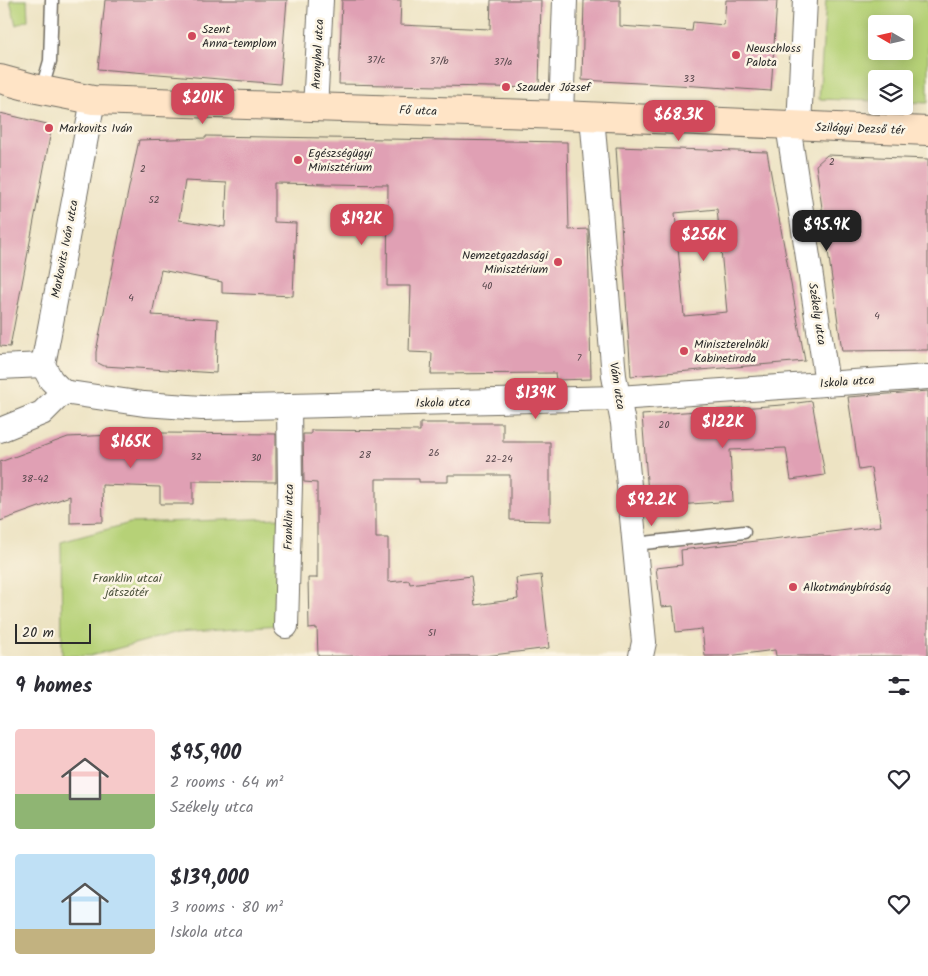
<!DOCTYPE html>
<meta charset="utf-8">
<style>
body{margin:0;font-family:Kalam,sans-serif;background:#f2f2f3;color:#2b2b33;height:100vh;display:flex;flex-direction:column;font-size:19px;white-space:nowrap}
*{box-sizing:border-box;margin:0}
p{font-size:16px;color:#7c7c81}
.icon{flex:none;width:28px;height:28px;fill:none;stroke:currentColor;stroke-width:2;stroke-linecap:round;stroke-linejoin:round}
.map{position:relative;height:656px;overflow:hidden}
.details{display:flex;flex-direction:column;background:#fff;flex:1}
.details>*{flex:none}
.needle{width:32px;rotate:279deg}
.buttons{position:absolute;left:868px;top:15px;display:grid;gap:10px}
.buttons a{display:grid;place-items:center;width:45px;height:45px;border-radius:5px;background:#fff;box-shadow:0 2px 12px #0003;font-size:25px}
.scale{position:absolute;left:15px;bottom:12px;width:76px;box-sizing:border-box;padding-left:5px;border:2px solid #2b2b2b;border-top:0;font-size:14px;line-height:18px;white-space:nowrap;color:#2b2b2b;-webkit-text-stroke:4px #fcf5e5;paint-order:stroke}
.price{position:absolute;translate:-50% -42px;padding:0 11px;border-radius:10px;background:#d1495b;color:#fff;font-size:16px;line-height:32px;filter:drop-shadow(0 1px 2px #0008)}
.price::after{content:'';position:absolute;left:50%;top:30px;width:15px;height:11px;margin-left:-8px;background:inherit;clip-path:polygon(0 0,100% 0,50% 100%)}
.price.on{background:#222;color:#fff}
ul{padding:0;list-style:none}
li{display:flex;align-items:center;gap:15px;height:125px;padding:0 15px}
li span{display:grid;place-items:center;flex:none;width:140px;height:100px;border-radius:5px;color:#555}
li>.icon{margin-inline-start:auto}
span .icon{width:60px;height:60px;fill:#fffc;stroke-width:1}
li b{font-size:21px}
h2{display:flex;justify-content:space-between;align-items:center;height:60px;padding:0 15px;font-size:21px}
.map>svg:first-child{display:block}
.green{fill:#b6d177;stroke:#707e51;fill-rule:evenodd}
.building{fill:#e0a0b4;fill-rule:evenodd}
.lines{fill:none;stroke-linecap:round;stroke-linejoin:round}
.lane-casing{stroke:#6f6b60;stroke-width:15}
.street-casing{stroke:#6f6b60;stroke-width:26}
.secondary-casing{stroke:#6f6b60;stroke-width:30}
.lane{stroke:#fff;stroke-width:12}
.street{stroke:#fff;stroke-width:24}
.secondary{stroke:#ffe4c6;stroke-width:28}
.poi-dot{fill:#d1495b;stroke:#fcf5e5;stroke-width:2}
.labels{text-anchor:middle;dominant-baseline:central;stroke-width:5;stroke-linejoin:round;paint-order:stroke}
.number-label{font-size:10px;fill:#58484d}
.poi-label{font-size:12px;fill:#2b2b2b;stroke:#fcf5e5;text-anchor:start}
.street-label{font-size:12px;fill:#2b2b2b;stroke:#fcf5e5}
.park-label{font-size:12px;fill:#4e543e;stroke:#fcf5e5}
</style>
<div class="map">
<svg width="928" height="656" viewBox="0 0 928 656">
<rect width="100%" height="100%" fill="#fcf5e5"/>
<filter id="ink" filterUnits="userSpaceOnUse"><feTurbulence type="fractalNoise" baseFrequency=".02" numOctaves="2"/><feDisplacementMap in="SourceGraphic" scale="10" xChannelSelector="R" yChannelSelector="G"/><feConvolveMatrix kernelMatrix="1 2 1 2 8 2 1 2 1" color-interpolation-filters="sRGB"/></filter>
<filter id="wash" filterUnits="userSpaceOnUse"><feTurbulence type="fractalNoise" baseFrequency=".0096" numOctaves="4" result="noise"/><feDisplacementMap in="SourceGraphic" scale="20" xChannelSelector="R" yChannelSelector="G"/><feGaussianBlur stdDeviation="1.12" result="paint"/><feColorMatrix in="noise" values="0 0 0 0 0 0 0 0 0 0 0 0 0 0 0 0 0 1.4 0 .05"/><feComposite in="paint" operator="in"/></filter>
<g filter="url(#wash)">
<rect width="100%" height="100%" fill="#ede3c3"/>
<g class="green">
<polygon points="10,0 27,0 28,20 16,25"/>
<path d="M826 0H928V103L904 102V79H876V101L819 99ZM876 24H904V51H876Z"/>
<polygon points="283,518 280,625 178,632 90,656 62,656 61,542 130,523"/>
</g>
<g id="blocks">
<g class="building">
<polygon points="105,0 287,0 280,84 98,69"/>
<polygon points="342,0 401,0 400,25 490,29 491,0 541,0 539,88 339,84"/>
<polygon points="584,0 620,0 620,26 692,31 693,22 724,25 726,0 777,0 771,91 696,86 582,80"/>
<polygon points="0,113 47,124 51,131 10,347 0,346"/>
<path d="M206 136 567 142 569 230 588 229 591 379 556 380 555 373 431 374 432 353 409 352 411 286H387L388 185 274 183V222L296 223 293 296 222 293V282L161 270 152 315 218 319 216 373 104 366 96 362V352L120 230 139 140 206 138ZM185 181 227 183 225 227 179 220Z"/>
<path d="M616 147 767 152 805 361 631 376ZM717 209 727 312 684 316 675 213Z"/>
<polygon points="827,155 928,159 928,350 842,351 816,165"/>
<polygon points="928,391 928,656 776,656 775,650 728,656 705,656 702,629 676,632 673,606 661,607 656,568 682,565 681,550 881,526 871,468 859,470 848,397"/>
<polygon points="812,401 825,475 791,480 786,448 730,450 733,501 649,507 642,415 782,405"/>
<polygon points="420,423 503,423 503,442 550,442 550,521 510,520 510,475 448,475 448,482 419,482 419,479 376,479 376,538 388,538 388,582 409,580 410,584 471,576 475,605 518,599 516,578 541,575 549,648 485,656 318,656 317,628 309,629 308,578 317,578 317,483 304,482 303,434 311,434 311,430 420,431"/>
<polygon points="161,433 276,434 276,482 193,481 193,504 160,504 160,487 102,485 103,522 70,523 70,496 0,521 0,462 68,437"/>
</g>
</g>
</g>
<g filter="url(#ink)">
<use href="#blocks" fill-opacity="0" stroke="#6f6b60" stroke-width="1"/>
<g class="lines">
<defs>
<g id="lane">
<polyline points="37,89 45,78 50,61 52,0"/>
<polyline points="635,544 744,532"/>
</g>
<g id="street">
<polyline points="315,108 321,0"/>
<polyline points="561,115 565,0"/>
<polyline points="592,116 614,376 623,423 644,642 641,656"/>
<polyline points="788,125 827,383"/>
<polyline points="799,126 805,0"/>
<polyline points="0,367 43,365"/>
<polyline points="63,392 144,404 202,408 618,398 928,377"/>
<polyline points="63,392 51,380 43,365 93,100"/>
<polyline points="0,430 42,413 63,392"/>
<polyline points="286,626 290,485 289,407"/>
</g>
<polyline id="secondary" points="0,79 37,89 93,100 561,115 928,131"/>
</defs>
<use href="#lane" class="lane-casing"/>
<use href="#street" class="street-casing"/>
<use href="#secondary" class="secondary-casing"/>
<use href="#lane" class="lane"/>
<use href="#street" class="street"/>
<use href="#secondary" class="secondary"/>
</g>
</g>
<g class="poi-dot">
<circle cx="192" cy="36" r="5"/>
<circle cx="736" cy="55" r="5"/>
<circle cx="506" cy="87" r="5"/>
<circle cx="49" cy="128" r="5"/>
<circle cx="298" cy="160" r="5"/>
<circle cx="558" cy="262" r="5"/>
<circle cx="684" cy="351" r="5"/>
<circle cx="793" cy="587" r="5"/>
</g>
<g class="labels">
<g class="number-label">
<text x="376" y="60">37/c</text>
<text x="439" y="61">37/b</text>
<text x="503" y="62">37/a</text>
<text x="689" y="79">33</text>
<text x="832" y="162">2</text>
<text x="143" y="169">2</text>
<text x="154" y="200">52</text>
<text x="487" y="286">40</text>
<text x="131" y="298">4</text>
<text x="877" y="316">4</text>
<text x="579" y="358">7</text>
<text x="664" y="425">20</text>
<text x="434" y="453">26</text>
<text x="365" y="455">28</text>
<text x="196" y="457">32</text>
<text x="256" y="458">30</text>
<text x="499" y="459">22-24</text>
<text x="35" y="479">38-42</text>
<text x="432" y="633">51</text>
</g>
<g class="poi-label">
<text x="202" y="29">Szent<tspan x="202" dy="14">Anna-templom</tspan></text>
<text x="746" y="48">Neuschloss<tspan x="746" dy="14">Palota</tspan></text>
<text x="516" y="87">Szauder József</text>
<text x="59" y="128">Markovits Iván</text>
<text x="308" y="153">Egészségügyi<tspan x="308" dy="14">Minisztérium</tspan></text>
<text x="548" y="255" text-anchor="end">Nemzetgazdasági<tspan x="548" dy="14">Minisztérium</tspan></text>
<text x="694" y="344">Miniszterelnöki<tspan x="694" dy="14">Kabinetiroda</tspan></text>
<text x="803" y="587">Alkotmánybíróság</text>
</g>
<g class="street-label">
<text transform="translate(318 54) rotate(-87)">Aranyhal utca</text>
<text transform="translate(418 111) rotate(2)">Fő utca</text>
<text transform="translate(860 129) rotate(2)">Szilágyi Dezső tér</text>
<text transform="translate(65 249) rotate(-79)">Markovits Iván utca</text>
<text transform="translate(817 314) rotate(81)">Székely utca</text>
<text transform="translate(847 382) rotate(-4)">Iskola utca</text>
<text transform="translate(617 386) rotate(81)">Vám utca</text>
<text transform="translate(443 403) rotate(-1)">Iskola utca</text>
<text transform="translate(289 517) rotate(-89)">Franklin utca</text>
</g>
<g class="park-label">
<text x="127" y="578">Franklin utcai<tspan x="127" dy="14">játszótér</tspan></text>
</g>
</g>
</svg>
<div class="buttons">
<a><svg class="needle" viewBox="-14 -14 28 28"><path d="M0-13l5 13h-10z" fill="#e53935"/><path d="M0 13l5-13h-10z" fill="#7c7c81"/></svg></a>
<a><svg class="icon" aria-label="layers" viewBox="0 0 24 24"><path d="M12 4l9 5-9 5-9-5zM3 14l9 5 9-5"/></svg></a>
</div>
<div class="scale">20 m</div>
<b class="price" style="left:203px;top:125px">$201K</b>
<b class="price" style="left:679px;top:142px">$68.3K</b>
<b class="price" style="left:362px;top:246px">$192K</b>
<b class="price on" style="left:827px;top:252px">$95.9K</b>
<b class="price" style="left:704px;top:262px">$256K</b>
<b class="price" style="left:536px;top:420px">$139K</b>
<b class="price" style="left:723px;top:449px">$122K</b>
<b class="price" style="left:131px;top:469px">$165K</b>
<b class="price" style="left:652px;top:527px">$92.2K</b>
</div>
<section class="details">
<h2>9 homes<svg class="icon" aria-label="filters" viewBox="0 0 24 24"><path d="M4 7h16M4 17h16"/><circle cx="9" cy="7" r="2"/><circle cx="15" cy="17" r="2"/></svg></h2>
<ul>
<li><span style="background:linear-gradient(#f6c9c9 65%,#8fb573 0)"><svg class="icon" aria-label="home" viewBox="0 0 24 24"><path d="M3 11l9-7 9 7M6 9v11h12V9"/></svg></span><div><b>$95,900</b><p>2 rooms · 64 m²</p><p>Székely utca</p></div><svg class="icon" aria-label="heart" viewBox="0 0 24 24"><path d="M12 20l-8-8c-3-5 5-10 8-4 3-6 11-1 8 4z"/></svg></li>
<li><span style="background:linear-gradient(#bfe0f5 75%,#c2b280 0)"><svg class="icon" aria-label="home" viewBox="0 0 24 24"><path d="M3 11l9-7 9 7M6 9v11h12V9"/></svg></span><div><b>$139,000</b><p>3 rooms · 80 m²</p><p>Iskola utca</p></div><svg class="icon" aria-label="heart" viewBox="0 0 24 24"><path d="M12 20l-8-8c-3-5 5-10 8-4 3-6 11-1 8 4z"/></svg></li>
</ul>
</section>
